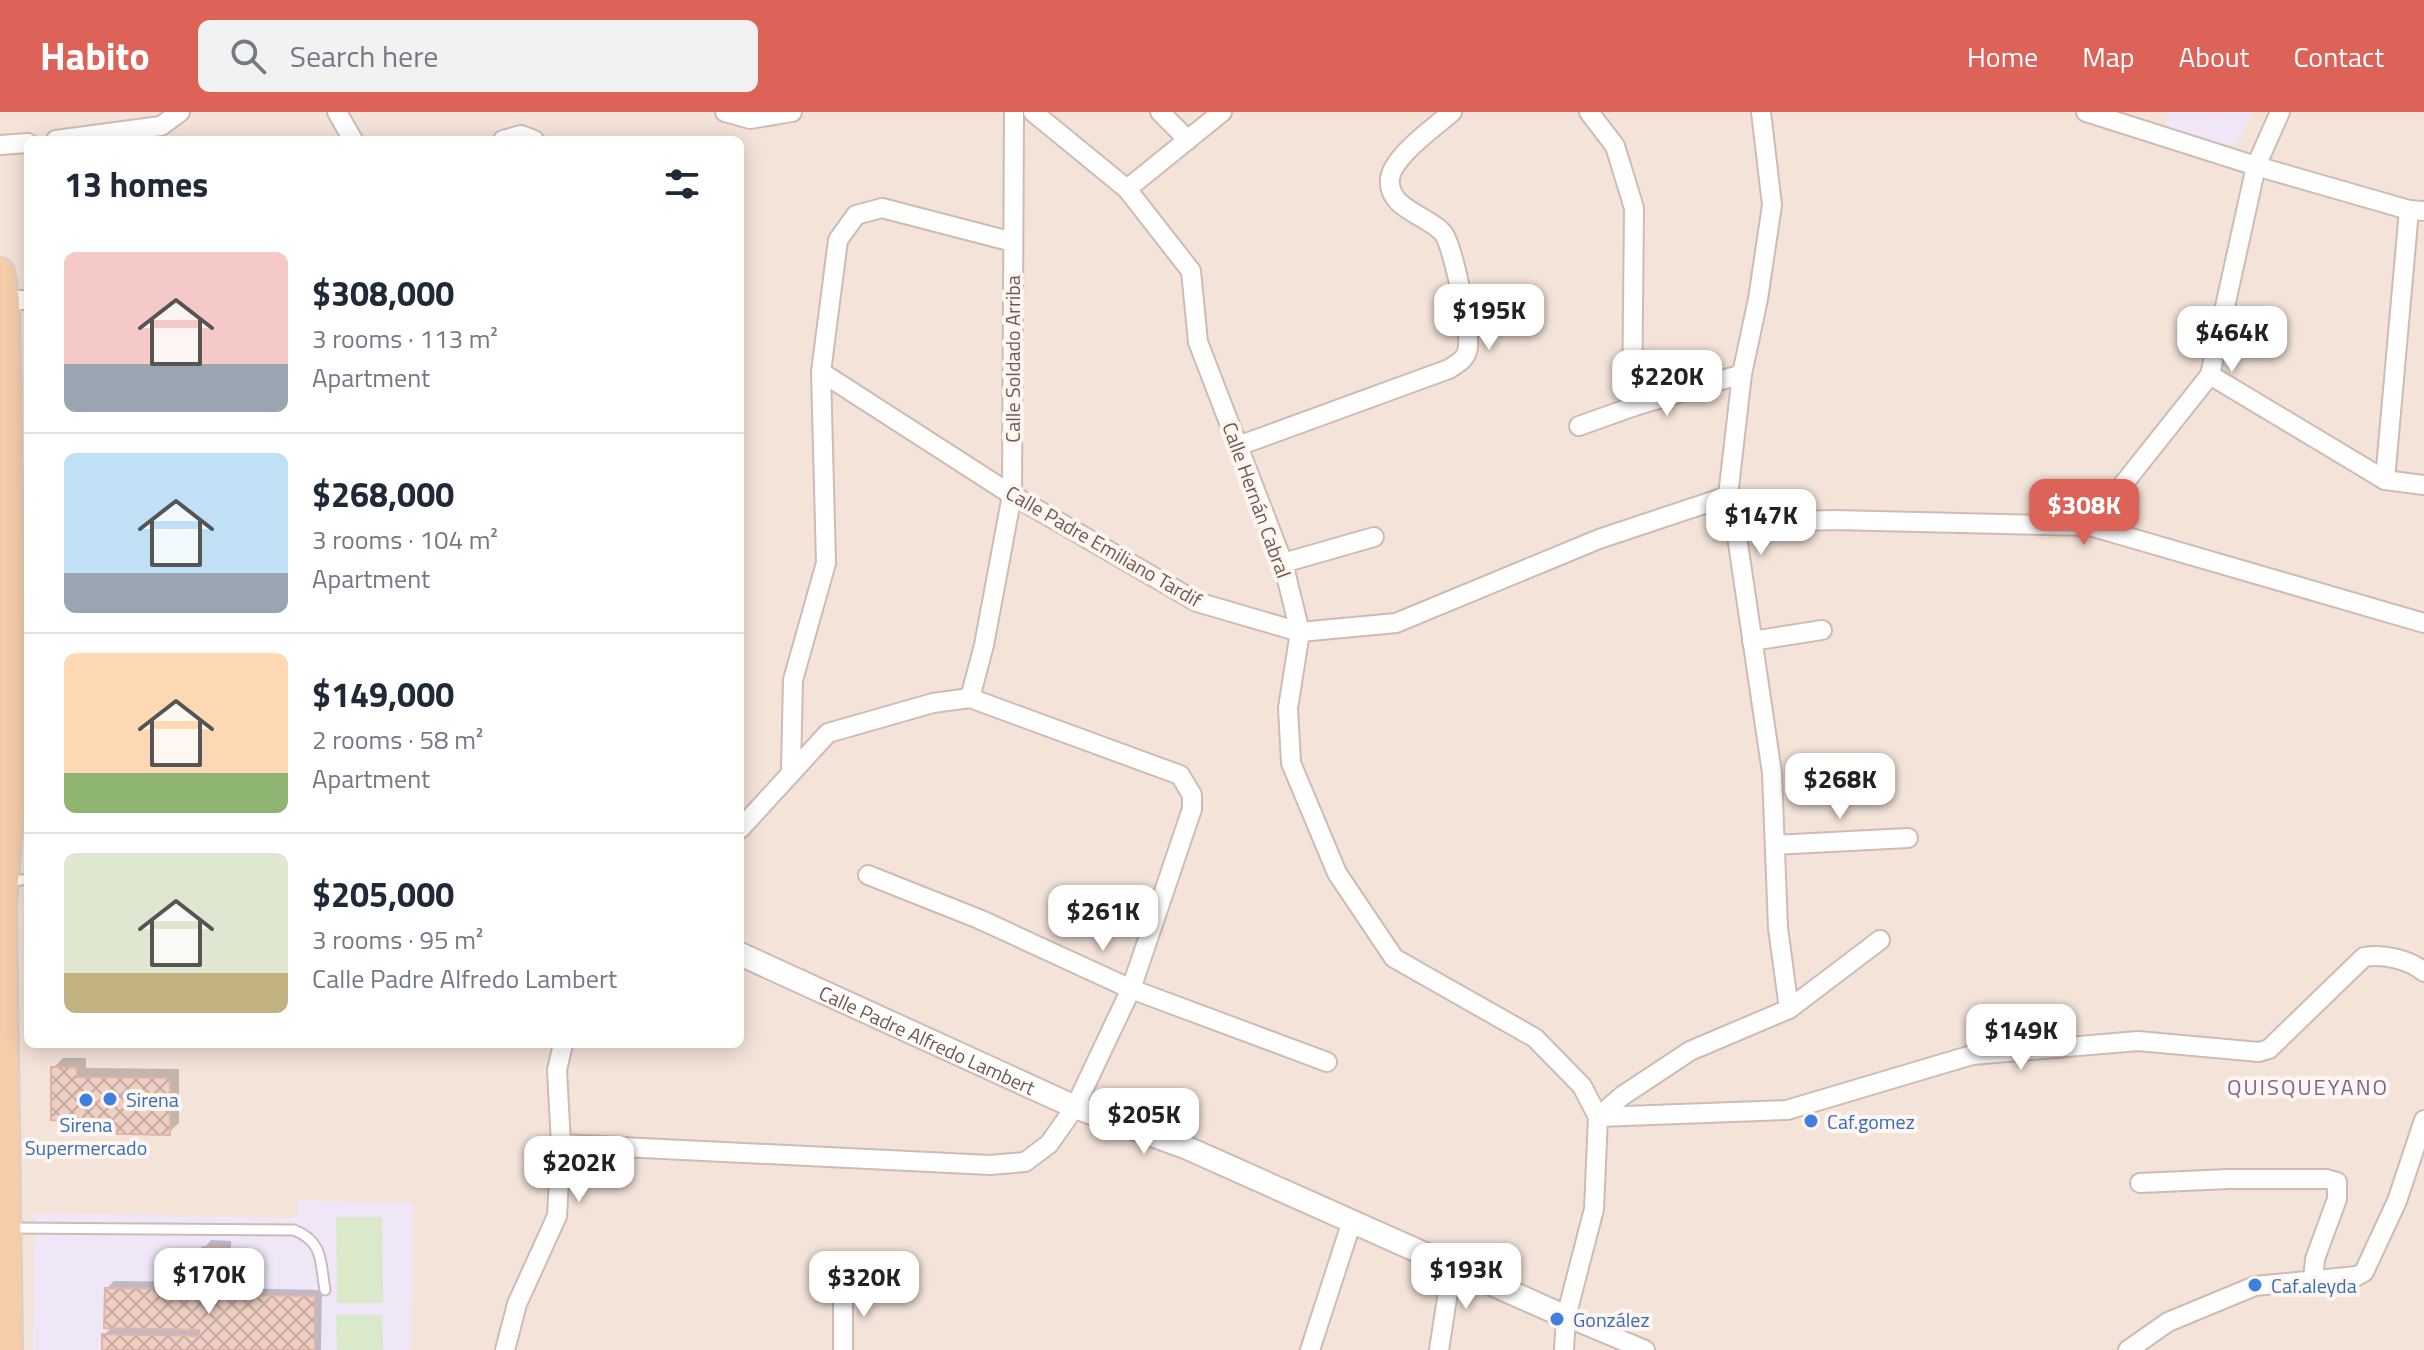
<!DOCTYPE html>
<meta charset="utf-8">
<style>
body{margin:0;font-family:"Titillium Web",sans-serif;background:#f2f2f3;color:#1f2937;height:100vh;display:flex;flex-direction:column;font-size:30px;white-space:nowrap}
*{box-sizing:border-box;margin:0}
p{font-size:26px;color:#747a83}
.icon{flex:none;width:44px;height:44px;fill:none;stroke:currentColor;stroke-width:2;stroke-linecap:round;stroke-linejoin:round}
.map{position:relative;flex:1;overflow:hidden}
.side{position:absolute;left:24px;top:24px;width:720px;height:912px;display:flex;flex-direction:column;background:#fff;border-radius:12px;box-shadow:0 4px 20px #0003}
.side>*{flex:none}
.price{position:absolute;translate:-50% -68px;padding:0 18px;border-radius:16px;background:#fff;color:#222;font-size:26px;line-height:52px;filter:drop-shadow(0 2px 4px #0008)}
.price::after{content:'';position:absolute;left:50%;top:48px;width:24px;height:18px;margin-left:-12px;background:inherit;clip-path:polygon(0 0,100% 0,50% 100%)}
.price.current{background:#dd6358;color:#fff}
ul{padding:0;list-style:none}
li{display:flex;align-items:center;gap:24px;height:200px;padding:0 40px}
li+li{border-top:2px solid #e0e1e3}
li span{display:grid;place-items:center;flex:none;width:224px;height:160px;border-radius:12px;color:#555}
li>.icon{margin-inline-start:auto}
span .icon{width:96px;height:96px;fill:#fffc;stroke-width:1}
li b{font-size:34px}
h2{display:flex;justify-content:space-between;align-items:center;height:96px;padding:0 40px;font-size:34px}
header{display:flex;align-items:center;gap:48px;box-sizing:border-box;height:112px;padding:0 40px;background:#dd6358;color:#fff}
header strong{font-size:38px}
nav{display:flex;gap:44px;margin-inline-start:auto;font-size:28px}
.search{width:560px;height:72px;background:#f2f2f3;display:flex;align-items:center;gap:20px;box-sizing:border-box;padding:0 28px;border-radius:12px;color:#747a83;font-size:30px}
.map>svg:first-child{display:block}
.residential{fill:#f3e3d9;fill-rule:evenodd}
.education{fill:#efe6f8}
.pitch{fill:#dae9c9}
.shadow{fill:#0003}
.building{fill:url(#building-cross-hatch);stroke:#e1b3a5;stroke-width:2}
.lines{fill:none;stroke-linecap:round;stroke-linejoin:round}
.service-casing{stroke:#cfbbb3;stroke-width:13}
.minor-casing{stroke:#cfbbb3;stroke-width:22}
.tertiary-casing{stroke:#cfbbb3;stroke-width:26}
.primary-casing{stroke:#d8d0ce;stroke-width:32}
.service{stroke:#fff;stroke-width:9}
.minor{stroke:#fff;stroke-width:18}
.tertiary{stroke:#fff;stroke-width:22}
.primary{stroke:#f5cda8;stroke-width:28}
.shop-dot{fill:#3f7fe0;stroke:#fef7f1;stroke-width:3}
.labels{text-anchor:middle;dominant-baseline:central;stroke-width:8;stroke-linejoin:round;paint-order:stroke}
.street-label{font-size:20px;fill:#75574f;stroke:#fef7f1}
.shop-label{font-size:20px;fill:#366cbe;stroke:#fef7f1;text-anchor:start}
.neighbourhood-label{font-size:22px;letter-spacing:2px;fill:#7c6690;stroke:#fef7f1}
</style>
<header>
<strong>Habito</strong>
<div class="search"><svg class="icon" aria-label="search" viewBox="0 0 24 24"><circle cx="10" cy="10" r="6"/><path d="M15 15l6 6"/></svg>Search here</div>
<nav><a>Home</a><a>Map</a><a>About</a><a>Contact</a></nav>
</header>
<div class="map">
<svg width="2424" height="1238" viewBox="0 0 2424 1238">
<defs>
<pattern id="building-cross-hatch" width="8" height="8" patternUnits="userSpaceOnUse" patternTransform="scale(2)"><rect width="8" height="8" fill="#efcfc3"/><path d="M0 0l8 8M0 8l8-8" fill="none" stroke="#c6aba1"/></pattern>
</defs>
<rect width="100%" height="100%" fill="#fbf2ea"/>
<path class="residential" d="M0 0H2424V1238H0ZM28 28H740V932H28Z"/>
<g class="education">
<polygon points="2168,0 2254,0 2235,33 2204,31 2164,18"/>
<polygon points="298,1088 413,1091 411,1238 33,1238 35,1101 297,1106"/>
</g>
<g class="pitch">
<polygon points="336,1105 382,1105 383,1191 337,1191"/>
<polygon points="336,1203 382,1203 383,1238 337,1238"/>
</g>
<g class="shadow">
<polygon points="63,946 86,946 86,956 179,957 179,1011 169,1020 80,1007 53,956"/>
<polygon points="211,1128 231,1129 231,1176 322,1178 321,1238 104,1238 104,1223 113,1214 107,1176 114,1169 204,1170 204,1136"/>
</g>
<g class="building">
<polygon points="51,955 77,955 77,965 170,966 170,1023 78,1021 78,1009 51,1008"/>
<polygon points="202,1135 225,1135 224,1183 315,1184 315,1238 102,1238 102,1222 199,1224 199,1218 104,1216 105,1176 202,1177"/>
</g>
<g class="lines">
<defs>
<g id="service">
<polyline points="8,770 28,767"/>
<path d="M10 1116 294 1118C324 1130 320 1150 325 1178"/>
</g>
<g id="minor">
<polyline points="337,0 353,28"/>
<polyline points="725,0 750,7 792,0"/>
<polyline points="1033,0 1127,77 1191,159 1198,230 1283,451 1300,520 1288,596 1291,651 1337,761 1394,846 1535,926 1582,974 1598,1005 1594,1097 1566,1205 1564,1238"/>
<polyline points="1160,0 1188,28"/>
<polyline points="1589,0 1615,34 1634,96 1632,295"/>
<polyline points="1761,0 1772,93 1758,187 1742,262 1728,384 1735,411 1772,661 1778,816 1789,897"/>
<polyline points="2086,0 2256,54 2409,98 2424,99"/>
<polyline points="56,28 161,14 180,0"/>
<polyline points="503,28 521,23 534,28"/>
<polyline points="0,33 28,31"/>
<polyline points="1127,77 1222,0"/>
<polyline points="0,188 28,188"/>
<polyline points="821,260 1012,383 1197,490 1300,520 1396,511 1599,427 1728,384"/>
<polyline points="2210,263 2385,368 2424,373"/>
<polyline points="1579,314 1632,295 1742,262"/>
<path d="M1238 334 1449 257C1458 251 1467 247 1468 235 1470 218 1453 133 1443 121 1428 103 1387 97 1390 67 1392 45 1435 15 1452 0"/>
<polyline points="2385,368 2409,98"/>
<polyline points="1735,411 1834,408 2090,414 2424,511"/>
<polyline points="2090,414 2210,263 2256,54 2280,0"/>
<polyline points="1283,451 1374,425"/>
<polyline points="1752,529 1822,518"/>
<polyline points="970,586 984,533 1012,383 1014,0"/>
<polyline points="791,658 793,568 826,451 821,260 838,128 856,103 882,96 1013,130"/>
<polyline points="1775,733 1908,726"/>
<polyline points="868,763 979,807 1131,877 1327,950"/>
<path d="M1598 1005 1787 998 1972 943 2138 929 2259 940 2269 937 2364 845C2383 842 2409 847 2424 860"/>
<polyline points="1598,1005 1622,984 1690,939 1789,897 1880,828"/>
<polyline points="561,1032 990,1053 1025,1050 1049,1032 1075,995 1131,877 1192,697 1192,683 1180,663 970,586 933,591 828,621 740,717"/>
<polyline points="2140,1071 2228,1067 2327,1067 2337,1070 2337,1087 2315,1147 2313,1169"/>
<polyline points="1566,1205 1645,1238"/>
<polyline points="505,1238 517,1192 557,1104 561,1032 557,958 563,932"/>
<polyline points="843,1238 843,1177"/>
<polyline points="1310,1238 1352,1109"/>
<polyline points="1439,1238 1452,1154"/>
<polyline points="2128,1238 2168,1210 2255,1174 2357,1164 2364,1160 2397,1089 2424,1008"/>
</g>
<g id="tertiary">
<path id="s1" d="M740 842 1075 995 1185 1035 1566 1205"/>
</g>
<polyline id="primary" points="0,160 5,188 12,662 2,794 8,1238"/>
</defs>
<use href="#service" class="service-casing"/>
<use href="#minor" class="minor-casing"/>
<use href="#tertiary" class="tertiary-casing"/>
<use href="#primary" class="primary-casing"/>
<use href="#service" class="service"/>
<use href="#minor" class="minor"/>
<use href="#tertiary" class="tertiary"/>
<use href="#primary" class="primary"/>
</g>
<g class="shop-dot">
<circle cx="110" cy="987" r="8"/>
<circle cx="86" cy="988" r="8"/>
<circle cx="1811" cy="1009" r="8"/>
<circle cx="2255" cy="1173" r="8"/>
<circle cx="1557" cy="1207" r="8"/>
</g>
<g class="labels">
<g class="street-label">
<text transform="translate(1012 247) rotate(-90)">Calle Soldado Arriba</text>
<text transform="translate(1257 388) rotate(70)">Calle Hernán Cabral</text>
<text transform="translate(1104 434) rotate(30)">Calle Padre Emiliano Tardif</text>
<text stroke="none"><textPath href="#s1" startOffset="206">Calle Padre Alfredo Lambert</textPath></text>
</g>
<g class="shop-label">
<text x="126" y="987">Sirena</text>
<text x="1827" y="1009">Caf.gomez</text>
<text x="86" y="1012" text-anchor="middle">Sirena<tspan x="86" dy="23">Supermercado</tspan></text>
<text x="2271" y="1173">Caf.aleyda</text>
<text x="1573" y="1207">González</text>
</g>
<g class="neighbourhood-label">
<text x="2308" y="975">QUISQUEYANO</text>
</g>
</g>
</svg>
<b class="price" style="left:1489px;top:240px">$195K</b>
<b class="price" style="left:2232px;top:262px">$464K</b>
<b class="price" style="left:1667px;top:306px">$220K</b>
<b class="price current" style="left:2084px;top:435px">$308K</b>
<b class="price" style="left:1761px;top:445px">$147K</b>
<b class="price" style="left:1840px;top:709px">$268K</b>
<b class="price" style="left:1103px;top:841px">$261K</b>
<b class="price" style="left:2021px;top:960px">$149K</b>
<b class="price" style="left:1144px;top:1044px">$205K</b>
<b class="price" style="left:579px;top:1092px">$202K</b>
<b class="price" style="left:1466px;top:1199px">$193K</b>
<b class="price" style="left:209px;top:1204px">$170K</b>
<b class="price" style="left:864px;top:1207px">$320K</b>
<section class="side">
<h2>13 homes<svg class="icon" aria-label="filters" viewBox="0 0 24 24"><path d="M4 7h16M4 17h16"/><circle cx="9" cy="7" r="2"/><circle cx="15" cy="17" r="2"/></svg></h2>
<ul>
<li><span style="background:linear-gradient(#f6c9c9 70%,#9aa5b1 0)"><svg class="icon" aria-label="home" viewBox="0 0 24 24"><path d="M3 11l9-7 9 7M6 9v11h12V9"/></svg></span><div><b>$308,000</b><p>3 rooms · 113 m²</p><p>Apartment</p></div></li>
<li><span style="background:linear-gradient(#bfe0f5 75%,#9aa5b1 0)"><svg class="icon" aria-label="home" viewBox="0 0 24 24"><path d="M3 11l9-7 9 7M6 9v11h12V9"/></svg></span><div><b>$268,000</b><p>3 rooms · 104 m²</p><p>Apartment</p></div></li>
<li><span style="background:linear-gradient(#ffd9b3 75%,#8fb573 0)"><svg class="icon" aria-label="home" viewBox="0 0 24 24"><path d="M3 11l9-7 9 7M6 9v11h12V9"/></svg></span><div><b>$149,000</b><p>2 rooms · 58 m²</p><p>Apartment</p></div></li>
<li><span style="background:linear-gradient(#dfe7d0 75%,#c2b280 0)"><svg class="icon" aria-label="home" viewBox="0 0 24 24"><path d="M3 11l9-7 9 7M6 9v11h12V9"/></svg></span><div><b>$205,000</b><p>3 rooms · 95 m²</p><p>Calle Padre Alfredo Lambert</p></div></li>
</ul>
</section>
</div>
